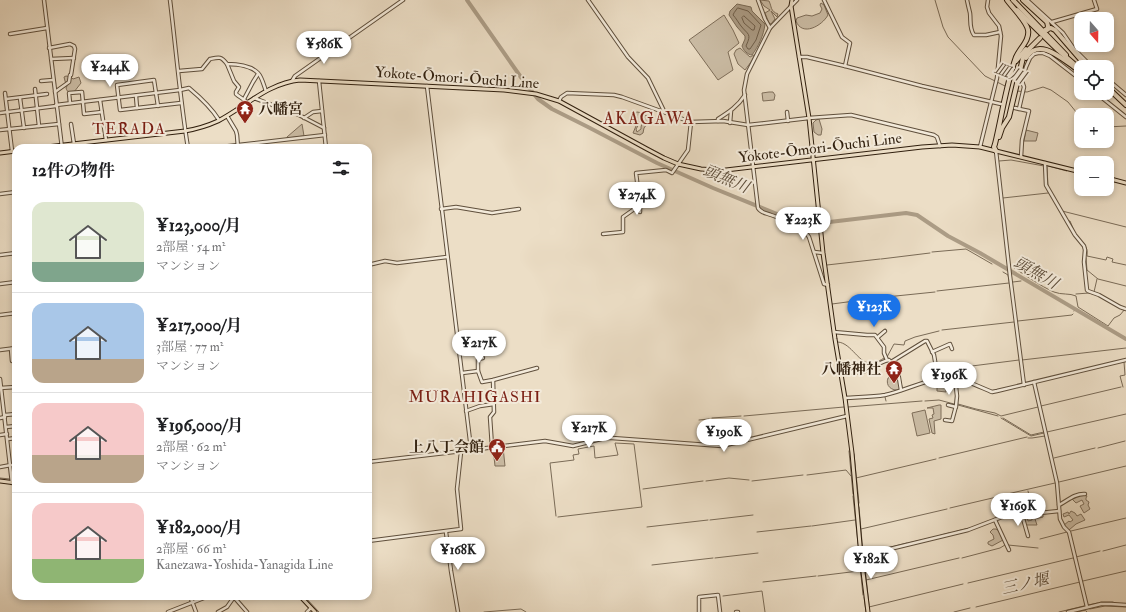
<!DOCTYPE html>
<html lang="ja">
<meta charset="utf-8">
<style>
body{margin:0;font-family:"IM FELL Double Pica","Noto Serif JP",serif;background:#f6f6f6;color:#202124;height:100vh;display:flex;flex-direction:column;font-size:15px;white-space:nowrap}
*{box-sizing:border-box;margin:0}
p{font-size:13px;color:#757577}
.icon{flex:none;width:22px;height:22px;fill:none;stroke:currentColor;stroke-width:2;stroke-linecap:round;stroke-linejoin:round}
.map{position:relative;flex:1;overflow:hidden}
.sheet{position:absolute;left:12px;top:144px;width:360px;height:456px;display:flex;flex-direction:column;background:#fff;border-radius:12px;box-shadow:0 2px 6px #0003}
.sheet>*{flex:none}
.needle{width:26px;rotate:160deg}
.tools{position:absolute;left:1074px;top:12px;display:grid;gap:8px}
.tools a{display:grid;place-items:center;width:40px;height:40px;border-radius:8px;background:#fff;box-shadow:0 2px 6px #0003;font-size:20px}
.price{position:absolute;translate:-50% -34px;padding:0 9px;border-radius:14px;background:#fff;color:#222;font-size:13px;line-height:26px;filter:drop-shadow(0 1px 2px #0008)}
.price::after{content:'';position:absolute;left:50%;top:24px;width:12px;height:9px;margin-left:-6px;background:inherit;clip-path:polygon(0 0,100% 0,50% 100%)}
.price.active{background:#1a73e8;color:#fff}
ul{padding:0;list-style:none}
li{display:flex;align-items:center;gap:12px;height:100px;padding:0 20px}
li+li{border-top:1px solid #e0e0e0}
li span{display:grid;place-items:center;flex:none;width:112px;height:80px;border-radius:12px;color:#555}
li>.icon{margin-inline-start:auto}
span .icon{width:48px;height:48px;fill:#fffc;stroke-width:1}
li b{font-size:17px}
h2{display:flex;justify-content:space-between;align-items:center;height:48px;padding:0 20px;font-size:17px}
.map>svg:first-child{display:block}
.green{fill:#ccbea7;stroke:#7e6e5a}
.water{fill:#ac9d87;stroke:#7a6b57}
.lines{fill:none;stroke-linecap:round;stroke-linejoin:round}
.shore{stroke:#6e5e4a;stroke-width:1}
.stream{stroke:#7a6b57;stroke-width:1}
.river{stroke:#ac9d87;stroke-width:4}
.minor-casing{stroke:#5f4f3c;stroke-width:4.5}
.major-casing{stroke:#301f0e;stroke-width:5}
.highway-casing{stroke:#301f0e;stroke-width:6}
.minor{stroke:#f3eada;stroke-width:2.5}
.major{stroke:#ecdec6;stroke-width:3}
.highway{stroke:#ecdec6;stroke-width:4}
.labels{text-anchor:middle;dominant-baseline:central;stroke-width:4;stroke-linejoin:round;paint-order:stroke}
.street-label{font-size:15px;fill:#301f0e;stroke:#f3eada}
.poi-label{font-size:15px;font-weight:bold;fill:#301f0e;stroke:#f3eada;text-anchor:end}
.water-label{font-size:16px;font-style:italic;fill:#5b4b38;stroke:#f3eada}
.neighbourhood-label{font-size:16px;letter-spacing:1px;fill:#7a1f14;stroke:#f3eada}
.quarter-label{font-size:17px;letter-spacing:1px;fill:#7a1f14;stroke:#f3eada}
</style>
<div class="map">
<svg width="1126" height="612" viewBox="0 0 1126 612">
<rect width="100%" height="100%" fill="#ecdec6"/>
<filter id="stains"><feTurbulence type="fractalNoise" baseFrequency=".005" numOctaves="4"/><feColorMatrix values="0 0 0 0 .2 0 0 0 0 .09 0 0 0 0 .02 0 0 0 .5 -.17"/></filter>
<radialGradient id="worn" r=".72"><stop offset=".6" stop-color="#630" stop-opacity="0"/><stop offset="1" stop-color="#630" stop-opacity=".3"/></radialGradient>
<g class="green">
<path d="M760 0 769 1C772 7 770 11 778 14L777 17 771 11 775 19 771 24 769 23 765 13 770 10 764 6Z"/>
<path d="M821 3 824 5 828 15C822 26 802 37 796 21L797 18 806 15 812 16 820 13 822 9 820 5Z"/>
<polygon points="724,15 733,30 739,43 728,52 733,70 718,80 689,40"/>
<polygon points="740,48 750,57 754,55 755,55 751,62 745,70 738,64 734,54 736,50"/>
<path d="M66 76 71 77 73 79 79 77 81 83 74 92C69 92 67 92 66 88L67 86 65 81 64 77Z"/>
<polygon points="769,92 773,92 775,95 774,100 763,101 762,93"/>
<path d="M637 112 643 113 640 120 641 121 636 129 637 132 641 129V127L644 116 646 115 650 120 647 122V124L644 128 643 133 640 135 633 133 636 126 634 124C636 120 634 118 633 115V114Z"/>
<polygon points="819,119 822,129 821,135 818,135 814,132 813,123 816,120"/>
<polygon points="302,124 304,136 287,138 287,137"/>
<polygon points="1026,130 1038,133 1036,141 1024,141"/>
<path d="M893 376H897L900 378 902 387 899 390C892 391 885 386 888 378Z"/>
<polygon points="946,379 946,392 937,391 937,380"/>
<polygon points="939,405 941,405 941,419 934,421 935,434 932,433 929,419 933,418 932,415 934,414 933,408 927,408"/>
<polygon points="925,410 930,433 917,436 912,413"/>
<polygon points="503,447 505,466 495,466 493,448"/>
<polygon points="1083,495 1087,496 1086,498 1086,500 1089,502 1088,505 1090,509 1084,513 1080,506 1084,504 1082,500 1076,503 1072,499 1078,496"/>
<polygon points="1071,511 1075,513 1077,516 1081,514 1085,520 1076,524 1069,530 1064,525 1069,521 1070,522 1073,520 1069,515 1064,517 1063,514 1068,512 1069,514"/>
<polygon points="1043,513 1043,517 1035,519 1037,525 1026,525 1024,516 1027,516 1028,521 1032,520 1032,515"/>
<polygon points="993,529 996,529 999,531 1003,540 992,546 988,544 988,542 994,539 993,535 990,532"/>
</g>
<path class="water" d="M737 4 751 7 752 11 765 24C764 35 758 47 752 55 748 55 743 50 742 46L745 39V36L737 27 729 15 730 11Z"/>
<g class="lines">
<g class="shore">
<path d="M738 8 748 11 761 25 756 40 750 49H748L746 46C752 33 748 35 741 26 738 22 736 18 733 15L734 13Z"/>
<polygon points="744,16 755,26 754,30 752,30 744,23 742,18"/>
</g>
<g class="stream">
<polyline points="935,0 943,27 948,37 985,76 1005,86"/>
<polyline points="1017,91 1027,92 1043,87 1051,90 1068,102 1081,118"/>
<polyline points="1107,127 1126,126"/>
<polyline points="999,161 1011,160 1044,166"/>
<polyline points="1048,166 1067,171 1068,170"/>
<polyline points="1047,167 1048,186"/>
<polyline points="1003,198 1048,193"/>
<polyline points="1062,211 1126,227"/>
<path d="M1068 221H1070C1072 225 1073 229 1075 233 1080 241 1089 245 1087 256L1106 260 1107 257 1113 259 1112 262 1126 265"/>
<polyline points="932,252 966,249 992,264"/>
<polyline points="1086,258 1087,270 1098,279 1126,286"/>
<polyline points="881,259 930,253"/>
<polyline points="827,265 880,259"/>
<path d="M1014 268C1027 276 1040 286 1054 292 1061 295 1070 293 1076 296L1078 307 1108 326 1114 318 1120 315 1125 309"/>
<polyline points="1003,272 1008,275 1011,291"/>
<polyline points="1013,282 1021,281"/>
<polyline points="937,291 1009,283"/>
<polyline points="1094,292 1097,279"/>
<polyline points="1076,294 1089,293 1093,294"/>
<polyline points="886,297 935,292"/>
<polyline points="832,304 885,297"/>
<polyline points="1074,311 1075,309"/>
<polyline points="1018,321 1072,315 1073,314"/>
<polyline points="942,330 1014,322"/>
<path d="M838 342C852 343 859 365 872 363 876 363 881 360 884 358"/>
<polyline points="887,357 894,344 904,345 905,341 915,337 939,331"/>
<polyline points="1022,360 1126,348"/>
<polyline points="956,368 1019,360"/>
<polyline points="1123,387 1120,376 1125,375 1124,362"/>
<polyline points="885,397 886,401"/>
<polyline points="925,401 939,400 954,404"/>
<polyline points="958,404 976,409 995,413 1001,416 1038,407"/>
<polyline points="958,405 998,416"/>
<polyline points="1041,406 1121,387"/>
<polyline points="848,407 922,401"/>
<polyline points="744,416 844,407"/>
<polyline points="712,418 741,416"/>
<polyline points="1001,418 1031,436 1044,433"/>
<polyline points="1003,418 1031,435 1044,432"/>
<polyline points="699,420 709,419"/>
<polyline points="1047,432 1126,414"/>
<polyline points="1028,438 1032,438 1045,436"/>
<polyline points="1098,448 1125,441"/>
<polyline points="849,451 853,494"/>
<polyline points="854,454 859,503"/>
<polyline points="939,458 1027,437"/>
<polyline points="1054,458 1095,448"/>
<polyline points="807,475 846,470 851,476"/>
<polyline points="0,478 10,479"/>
<polyline points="856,478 936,459"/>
<polyline points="15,480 16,480"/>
<polyline points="706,481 729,478 749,480"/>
<polyline points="752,481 803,475"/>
<polyline points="1059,482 1126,466"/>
<polyline points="643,489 703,481"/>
<polyline points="1028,491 1033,511"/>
<polyline points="1003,495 1055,483"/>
<polyline points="853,496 858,544"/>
<polyline points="859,507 863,553"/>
<polyline points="950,508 1001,496"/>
<polyline points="1034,512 1040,511"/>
<polyline points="556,516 550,463 574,460 573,455 579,454 578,449 594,446 595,458 618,455 615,443 634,444 642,507 558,517"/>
<polyline points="710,520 753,515"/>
<polyline points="812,526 855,520"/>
<polyline points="647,527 708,520"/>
<polyline points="861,529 947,509"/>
<polyline points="957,531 970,528"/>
<polyline points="1071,531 1126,518"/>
<polyline points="757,532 811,526"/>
<polyline points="941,535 949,533"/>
<polyline points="1040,539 1067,532"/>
<polyline points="908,543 939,536"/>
<polyline points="1008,545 1038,548"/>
<polyline points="858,547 863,595"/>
<polyline points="879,550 907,543"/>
<polyline points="1103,551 1126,545"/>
<polyline points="864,554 877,551"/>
<polyline points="1076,557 1100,551"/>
<polyline points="715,558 758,553"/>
<polyline points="864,558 869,605"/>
<polyline points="962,558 1000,548 1005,545"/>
<polyline points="652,565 713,558"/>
<polyline points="818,576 859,571"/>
<polyline points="866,580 959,558"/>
<polyline points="1083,581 1126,571"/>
<polyline points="763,582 816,576"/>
<polyline points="968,583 1073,558"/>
<polyline points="304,596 319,612"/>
<polyline points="723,596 762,591 765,612"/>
<polyline points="864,597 866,612"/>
<polyline points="1101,602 1113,602"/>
<polyline points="1088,605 1098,603"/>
<polyline points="869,607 963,584"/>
<polyline points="976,607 1080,582"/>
<polyline points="1090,609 1105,606 1126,607"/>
<polyline points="1086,611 1087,612"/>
<polyline points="484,612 521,609 526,612"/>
<polyline points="954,612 970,608"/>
<polyline points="1059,612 1084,606"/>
<polyline points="1077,612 1086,610"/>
</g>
<polyline class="river" points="467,0 525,83 538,99 552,109 588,127 657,163 713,188 804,225 906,213 917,215 948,236 980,253 1126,339"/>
<defs>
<g id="minor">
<polyline points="44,0 62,148"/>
<path d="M170 0C176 49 180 99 188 148"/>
<polyline points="588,0 628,57 648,78 664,111"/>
<polyline points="758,0 765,19 770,28"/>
<path d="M797 0 770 28 747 74 744 90 758 208C761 213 766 213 771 215 785 220 801 224 809 237L824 284 828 285"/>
<polyline points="824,0 842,37 850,43 845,66"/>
<path d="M967 0C968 5 969 9 970 13 971 21 969 28 974 35H986L1000 32"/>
<polyline points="1027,0 1063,33 1074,49 1092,67"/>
<polyline points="1052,22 1097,9 1094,0"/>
<polyline points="10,34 47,28"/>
<polyline points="49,48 70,44 74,46 75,49 71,75 70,75 69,82 55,92"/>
<polyline points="799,57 807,57 845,66 922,86 1001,104"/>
<polyline points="51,59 74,58"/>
<path d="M227 64 234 81 239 87 236 92V94C240 98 244 98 247 103"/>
<path d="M179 71 202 69 210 59C219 57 221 56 227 64 238 64 250 65 258 73 262 77 264 86 266 91"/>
<polyline points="1107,79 1126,95"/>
<polyline points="41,81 53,80"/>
<polyline points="292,81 295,76 403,0"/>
<polyline points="319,81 326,148"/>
<polyline points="427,86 471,449"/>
<polyline points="35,89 39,126"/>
<polyline points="5,93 12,151"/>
<polyline points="1096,93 1126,117"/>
<polyline points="136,96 137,108 120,110 117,85 154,80 158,106"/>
<polyline points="20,98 24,128"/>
<polyline points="254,98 299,115 324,128"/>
<polyline points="6,99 47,94"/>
<polyline points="244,99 253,82 258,74"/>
<polyline points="100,100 106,140"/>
<polyline points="559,101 561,97 567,93 614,95 622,97 691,122 723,121 748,125 809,118 851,115 934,135 937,137 940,146"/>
<polyline points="70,103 69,93 82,92 84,114 102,112"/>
<path d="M56 105 180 90 189 88C201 98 211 107 219 120"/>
<polyline points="137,108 181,103"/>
<polyline points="1015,108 1029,111 1022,140 1021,157"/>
<polyline points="1019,109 1024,87 1022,81 1026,67 1030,58 1034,54 1038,53 1043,53 1050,56 1081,80"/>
<polyline points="787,112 788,121"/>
<polyline points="0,113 56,106"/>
<polyline points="227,116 236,131 237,135 238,148"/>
<polyline points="304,118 313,112 322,111"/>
<path d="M718 121V119C729 112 738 106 745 95"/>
<polyline points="730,123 731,111"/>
<polyline points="71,124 74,144"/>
<polyline points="0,130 59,124"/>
<polyline points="980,147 997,78 1001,36 999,26 989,13 987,7 988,0"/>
<polyline points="212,148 325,135"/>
<polyline points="996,151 1010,276 1024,385"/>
<polyline points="1045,163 1046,185 1075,235 1084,246 1085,250 1084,262 1087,290 1088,291 1099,295 1120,307 1126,309"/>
<polyline points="0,194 16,192"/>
<polyline points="640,206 640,212"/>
<polyline points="441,209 456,207 492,213 519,209"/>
<polyline points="603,234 623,232 623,217 640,205 636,173 666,170 672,173 688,150 691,122"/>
<polyline points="814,252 823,253"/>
<polyline points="0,255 16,253"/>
<polyline points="368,265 385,261 397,263 447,257"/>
<polyline points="0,284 16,282"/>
<polyline points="0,315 16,313"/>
<polyline points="834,332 867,335 875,335 884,347 884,353 887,360"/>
<polyline points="878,337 885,331"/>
<polyline points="11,349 12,361 16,360"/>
<polyline points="0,350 16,348"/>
<polyline points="932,352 950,344 952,349"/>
<polyline points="891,362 925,341 927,341 934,355 938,379"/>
<polyline points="478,371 478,359 483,358"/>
<polyline points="462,373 478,371 482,382 493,380 537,368"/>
<path d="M841 373C849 372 857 373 865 371 873 368 881 361 889 360L898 372 901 390"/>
<polyline points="0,379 12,483"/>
<polyline points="1034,382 1057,483 1060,519 1064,527 1069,532 1087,607"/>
<polyline points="0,388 16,387"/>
<path d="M845 398C858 397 872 397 885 395 906 391 934 375 954 378 964 379 982 388 992 392L997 391 1126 360"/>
<polyline points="948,405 956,407"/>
<polyline points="466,411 480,406 494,404"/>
<polyline points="5,415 16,414"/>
<polyline points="0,418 5,417"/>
<polyline points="945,420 952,421 956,406 957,396 955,378"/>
<polyline points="6,427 16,426"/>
<polyline points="0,435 7,434"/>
<polyline points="8,439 16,438"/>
<polyline points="492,447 490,417 494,412 493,380"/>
<polyline points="368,462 462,451"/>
<polyline points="0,467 11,465"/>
<path d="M1059 505C1067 501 1075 493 1085 494"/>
<polyline points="1022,515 1028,536"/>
<polyline points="995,520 1009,550"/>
<polyline points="446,532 451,571 458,612"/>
<polyline points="368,541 461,529 457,489 461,452 462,451 545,441 573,446 605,438 612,438 722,446 847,416"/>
<polyline points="861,556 968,530 1002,517 1059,511"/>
<polyline points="190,596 196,612"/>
<polyline points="233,596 247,612"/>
<polyline points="168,612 209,596"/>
<polyline points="218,612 227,607 234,597"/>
<polyline points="307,612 311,608"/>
<polyline points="699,612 699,597 718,595 720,612"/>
<polyline points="736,612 738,612"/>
<polyline points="1068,612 1101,604 1111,604 1126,605"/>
</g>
<g id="major">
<polyline points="792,0 791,6 809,118 823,253 835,339 845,398 852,453 861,556 868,612"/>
<path d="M38 148 185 131C197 129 207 126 218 121 245 107 268 83 300 80L504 90 536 94 559 101 647 149 664 158 678 164 701 169 714 170H726L922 147 952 145 980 147 996 151 1081 172"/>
<polyline points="0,153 16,151"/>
<polyline points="1107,178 1126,183"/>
<polyline points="0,481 16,483"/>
<polyline points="300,596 315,612"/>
</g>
<g id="highway">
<polyline points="1013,0 1066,55"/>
<polyline points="1023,0 1047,22 1048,26 1047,30"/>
<polyline points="1017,10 1058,50 1081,70"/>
<polyline points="1045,30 1051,28 1055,30 1087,67"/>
<path d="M1026 58C1039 36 1063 60 1077 69"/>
<polyline points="1016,61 1026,49"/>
<polyline points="1107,87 1126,105"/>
<polyline points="999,137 1002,128 1009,117 1023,58 1029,49 1040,38"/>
<path d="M996 151 994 147 995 144C1002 115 1006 85 1016 57 1020 48 1030 40 1028 30 1027 22 1012 7 1007 0"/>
</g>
</defs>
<use href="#minor" class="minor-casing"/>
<use href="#major" class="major-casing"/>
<use href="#highway" class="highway-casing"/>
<use href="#minor" class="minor"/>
<use href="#major" class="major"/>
<use href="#highway" class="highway"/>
</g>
<defs>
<symbol id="temple-pin" viewBox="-11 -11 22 30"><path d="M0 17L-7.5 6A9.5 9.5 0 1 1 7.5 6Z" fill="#8f2418" stroke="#f3eada"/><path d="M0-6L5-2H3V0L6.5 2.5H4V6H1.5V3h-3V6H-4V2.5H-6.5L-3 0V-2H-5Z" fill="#fff"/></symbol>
<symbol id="civic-pin" viewBox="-11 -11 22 30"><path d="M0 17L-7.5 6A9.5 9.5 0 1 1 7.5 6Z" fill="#8f2418" stroke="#f3eada"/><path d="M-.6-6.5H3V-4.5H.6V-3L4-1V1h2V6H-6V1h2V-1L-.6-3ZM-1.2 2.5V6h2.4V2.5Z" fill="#fff"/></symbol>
</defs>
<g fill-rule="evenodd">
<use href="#temple-pin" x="235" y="99" width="20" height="27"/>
<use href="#temple-pin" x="884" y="359" width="20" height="27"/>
<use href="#civic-pin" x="487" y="437" width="20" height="27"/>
</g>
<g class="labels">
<g class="street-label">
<text transform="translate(457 78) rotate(4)">Yokote-Ōmori-Ōuchi Line</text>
<text transform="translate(820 148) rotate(-7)">Yokote-Ōmori-Ōuchi Line</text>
</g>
<g class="poi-label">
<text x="258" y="109" text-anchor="start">八幡宮</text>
<text x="881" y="369">八幡神社</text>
<text x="484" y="447">上八丁会館</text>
</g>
<g class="water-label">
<text transform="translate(1010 73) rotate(22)">皿川</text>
<text transform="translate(726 179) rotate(23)">頭無川</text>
<text transform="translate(1036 273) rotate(30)">頭無川</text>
<text transform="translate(1025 584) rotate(-13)">三ノ堰</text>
</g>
<g class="neighbourhood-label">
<text x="129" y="129">TERADA</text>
<text x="475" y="397">MURAHIGASHI</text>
</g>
<g class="quarter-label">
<text x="649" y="118">AKAGAWA</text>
</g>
</g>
<rect width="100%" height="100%" filter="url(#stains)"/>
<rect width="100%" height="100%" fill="url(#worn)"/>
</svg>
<div class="tools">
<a><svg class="needle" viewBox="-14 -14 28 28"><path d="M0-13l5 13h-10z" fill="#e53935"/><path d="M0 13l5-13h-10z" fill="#757577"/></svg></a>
<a><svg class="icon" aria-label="locate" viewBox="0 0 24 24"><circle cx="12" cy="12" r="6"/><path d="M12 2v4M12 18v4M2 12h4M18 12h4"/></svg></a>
<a>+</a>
<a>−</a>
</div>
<b class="price" style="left:324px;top:65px">¥586K</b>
<b class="price" style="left:110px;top:88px">¥244K</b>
<b class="price" style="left:637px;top:216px">¥274K</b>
<b class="price" style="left:803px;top:241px">¥223K</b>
<b class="price active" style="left:874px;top:328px">¥123K</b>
<b class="price" style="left:479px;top:364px">¥217K</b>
<b class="price" style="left:949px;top:396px">¥196K</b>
<b class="price" style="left:589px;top:449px">¥217K</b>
<b class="price" style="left:724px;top:453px">¥190K</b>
<b class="price" style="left:1018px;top:527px">¥169K</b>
<b class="price" style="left:458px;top:571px">¥168K</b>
<b class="price" style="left:871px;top:580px">¥182K</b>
<section class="sheet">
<h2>12件の物件<svg class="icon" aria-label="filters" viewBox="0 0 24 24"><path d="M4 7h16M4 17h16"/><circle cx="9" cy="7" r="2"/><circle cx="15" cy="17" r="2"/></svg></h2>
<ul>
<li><span style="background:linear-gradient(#dfe7d0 75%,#7fa58c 0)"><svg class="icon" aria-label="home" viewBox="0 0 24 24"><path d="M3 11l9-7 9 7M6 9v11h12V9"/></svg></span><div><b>¥123,000/月</b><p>2部屋 · 54 m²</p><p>マンション</p></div></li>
<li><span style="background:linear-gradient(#a9c7e8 70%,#b9a48a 0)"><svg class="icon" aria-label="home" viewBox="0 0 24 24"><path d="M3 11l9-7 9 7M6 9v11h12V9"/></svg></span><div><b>¥217,000/月</b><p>3部屋 · 77 m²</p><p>マンション</p></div></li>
<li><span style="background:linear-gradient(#f6c9c9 65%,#b9a48a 0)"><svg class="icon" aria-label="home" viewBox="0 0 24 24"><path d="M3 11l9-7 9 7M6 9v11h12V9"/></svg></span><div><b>¥196,000/月</b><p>2部屋 · 62 m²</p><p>マンション</p></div></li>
<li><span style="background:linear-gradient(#f6c9c9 70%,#8fb573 0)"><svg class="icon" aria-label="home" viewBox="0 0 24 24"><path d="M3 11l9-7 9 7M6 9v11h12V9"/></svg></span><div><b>¥182,000/月</b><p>2部屋 · 66 m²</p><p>Kanezawa-Yoshida-Yanagida Line</p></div></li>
</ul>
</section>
</div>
